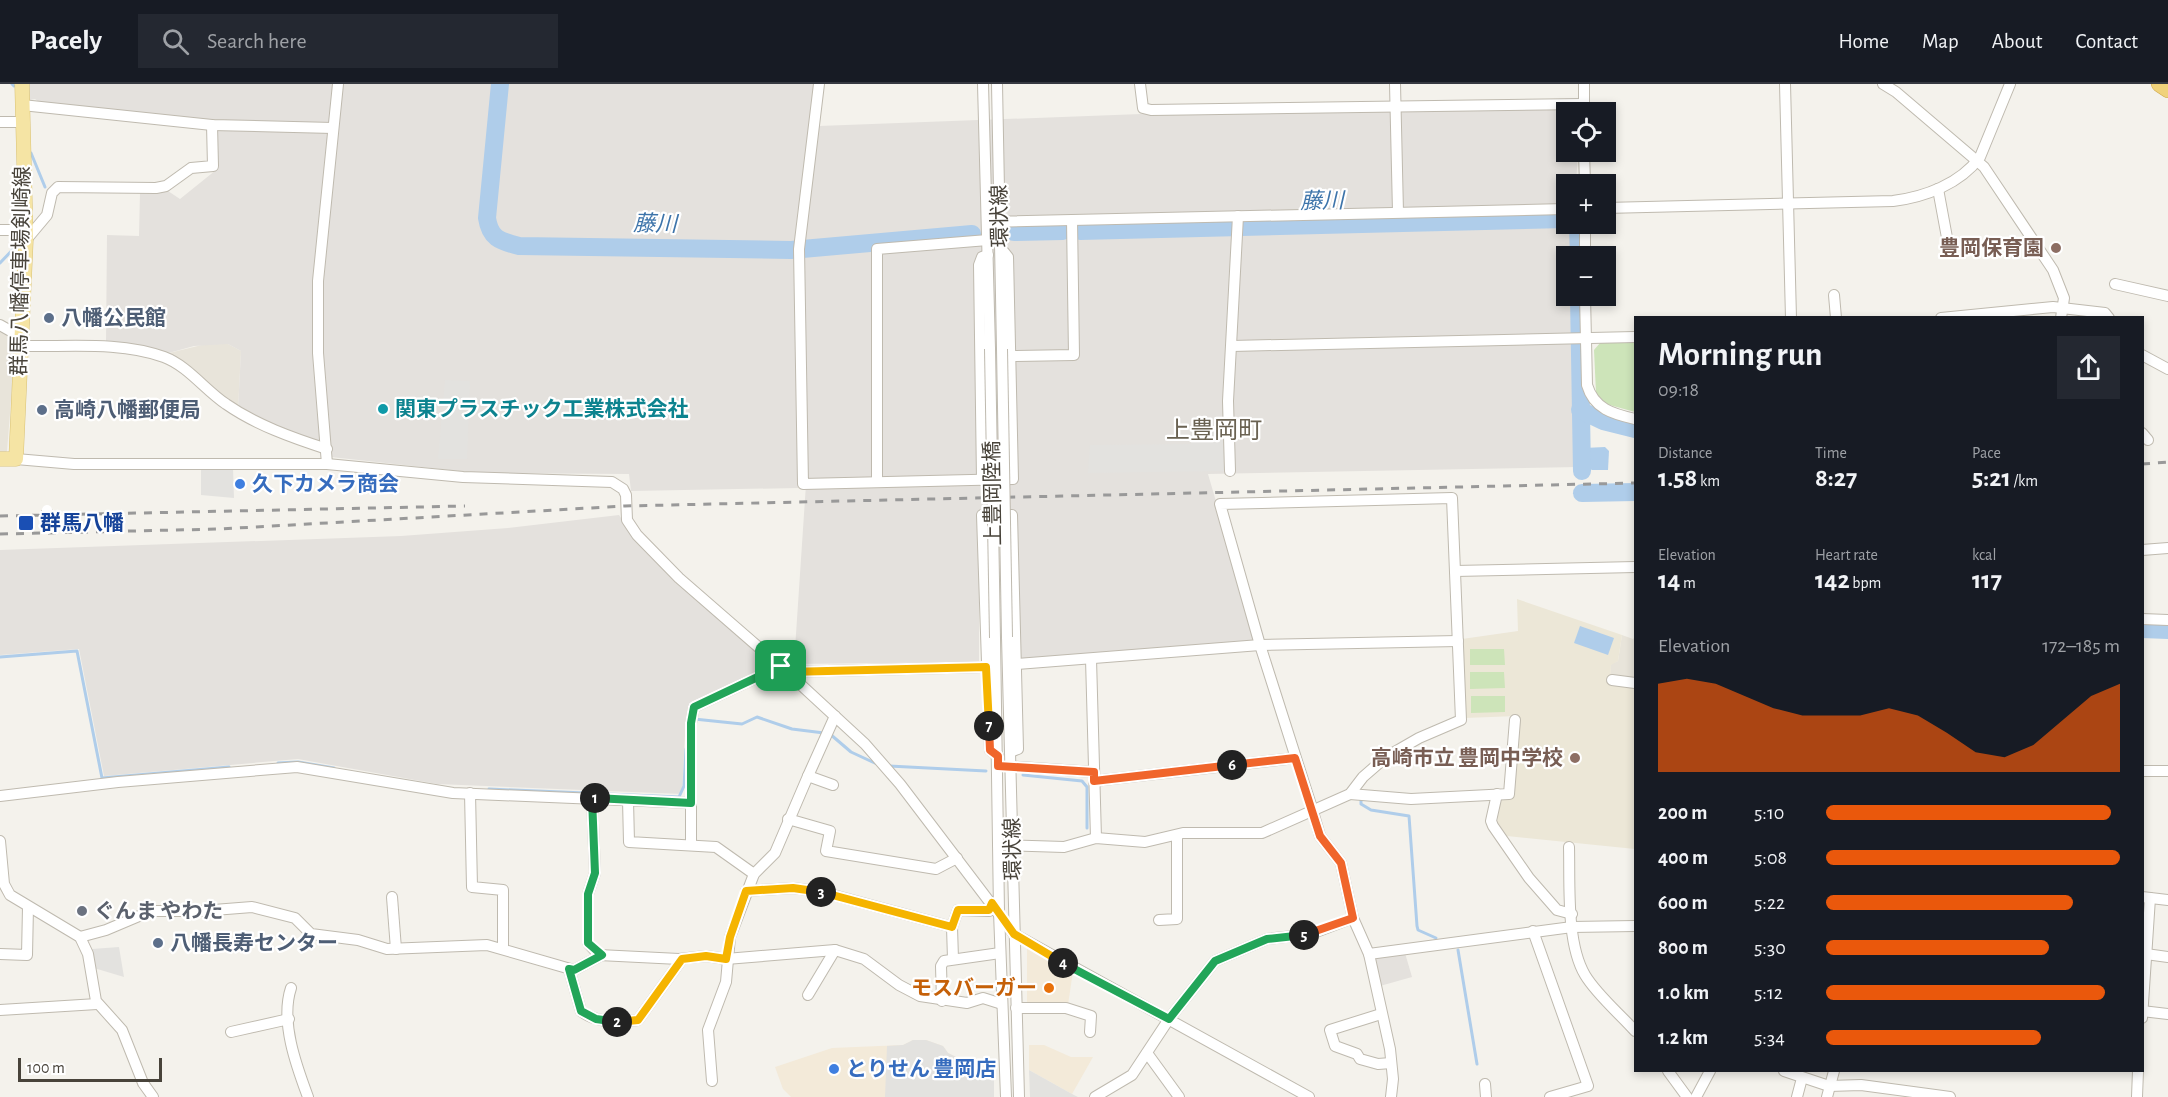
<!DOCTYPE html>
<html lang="en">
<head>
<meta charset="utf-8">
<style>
	:root { --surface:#171b24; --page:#242831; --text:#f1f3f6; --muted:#9ea1a6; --line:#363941; --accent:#ea580c }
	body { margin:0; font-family:"Alegreya Sans","Noto Sans JP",sans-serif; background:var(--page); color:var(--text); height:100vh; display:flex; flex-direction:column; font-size:22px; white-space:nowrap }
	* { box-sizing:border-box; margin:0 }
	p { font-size:20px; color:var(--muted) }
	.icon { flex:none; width:33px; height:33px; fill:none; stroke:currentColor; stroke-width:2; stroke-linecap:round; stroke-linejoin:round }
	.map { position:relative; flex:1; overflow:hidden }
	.panel { position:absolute; left:1634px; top:232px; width:510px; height:756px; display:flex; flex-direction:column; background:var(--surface); border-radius:0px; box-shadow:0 3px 9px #0003 }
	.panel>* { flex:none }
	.fabs { position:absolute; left:1556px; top:18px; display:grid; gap:12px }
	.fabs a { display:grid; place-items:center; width:60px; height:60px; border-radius:0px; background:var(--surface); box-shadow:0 3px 9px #0003; font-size:30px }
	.scale { position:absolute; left:18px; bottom:15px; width:144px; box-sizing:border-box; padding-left:6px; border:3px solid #48433a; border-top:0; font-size:16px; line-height:21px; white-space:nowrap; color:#48433a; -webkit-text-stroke:4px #fff; paint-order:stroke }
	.pin { position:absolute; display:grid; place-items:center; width:51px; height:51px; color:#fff; margin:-26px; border-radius:12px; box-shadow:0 3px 9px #0006 }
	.km { position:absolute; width:30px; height:30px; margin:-15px; border-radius:50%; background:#222; color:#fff; font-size:16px; line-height:30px; text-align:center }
	.round { display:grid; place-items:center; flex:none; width:63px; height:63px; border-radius:0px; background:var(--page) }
	.head { display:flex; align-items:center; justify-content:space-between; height:102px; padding:0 24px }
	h1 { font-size:33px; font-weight:700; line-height:45px }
	.metrics { display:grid; grid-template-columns:repeat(3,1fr); gap:9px; height:102px; padding:6px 24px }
	.metrics div { display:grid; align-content:center }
	.metrics b { font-size:26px; font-weight:700 }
	.metrics small { font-size:16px; font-weight:400 }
	.metrics p { font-size:16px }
	.chart { height:168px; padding:12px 24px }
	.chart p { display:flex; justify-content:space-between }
	.chart svg { width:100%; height:108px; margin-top:6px; fill:var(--accent); opacity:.7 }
	ul { padding:0 24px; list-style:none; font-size:20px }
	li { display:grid; grid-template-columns:96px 72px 1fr; align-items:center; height:45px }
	li i { height:15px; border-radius:8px; background:var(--accent) }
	header { display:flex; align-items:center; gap:36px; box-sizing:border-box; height:84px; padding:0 30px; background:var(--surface); border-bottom:2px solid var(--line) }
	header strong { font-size:28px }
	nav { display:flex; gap:33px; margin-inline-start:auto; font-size:21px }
	.search { width:420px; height:54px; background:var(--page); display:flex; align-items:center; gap:15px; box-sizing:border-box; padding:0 21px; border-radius:0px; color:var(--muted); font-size:22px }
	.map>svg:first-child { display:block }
	.residential { fill:#e8e4da }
	.commercial { fill:#f3ead9 }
	.industrial { fill:#e4e1dd }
	.education { fill:#ece7d7 }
	.green { fill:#cde4b9 }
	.parking { fill:#e3e2df }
	.water { fill:#afcdea }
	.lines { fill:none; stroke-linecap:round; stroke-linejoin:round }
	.stream { stroke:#afcdea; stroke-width:3 }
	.river { stroke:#afcdea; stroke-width:18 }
	.minor-casing { stroke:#bfbaaf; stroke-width:12 }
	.major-casing { stroke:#d9c275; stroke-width:15 }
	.highway-casing { stroke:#cfa84b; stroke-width:16 }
	.minor { stroke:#fff; stroke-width:10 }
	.major { stroke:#f5e4a4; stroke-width:14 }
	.highway { stroke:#f0d27b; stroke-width:15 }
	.rail { stroke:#999; stroke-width:3; stroke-dasharray:8 8; stroke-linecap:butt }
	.minor-bridge-casing { stroke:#bfbaaf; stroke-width:12; stroke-linecap:butt }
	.minor-bridge { stroke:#fff; stroke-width:10 }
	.split-1-casing { stroke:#fff; stroke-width:12 }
	.split-2-casing { stroke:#fff; stroke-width:12 }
	.split-3-casing { stroke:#fff; stroke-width:12 }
	.split-4-casing { stroke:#fff; stroke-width:12 }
	.split-5-casing { stroke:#fff; stroke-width:12 }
	.split-6-casing { stroke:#fff; stroke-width:12 }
	.split-7-casing { stroke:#fff; stroke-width:12 }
	.split-8-casing { stroke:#fff; stroke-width:12 }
	.split-1 { stroke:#22a559; stroke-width:8 }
	.split-2 { stroke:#22a559; stroke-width:8 }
	.split-3 { stroke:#f5b400; stroke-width:8 }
	.split-4 { stroke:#f5b400; stroke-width:8 }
	.split-5 { stroke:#22a559; stroke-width:8 }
	.split-6 { stroke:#f0652b; stroke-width:8 }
	.split-7 { stroke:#f0652b; stroke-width:8 }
	.split-8 { stroke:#f5b400; stroke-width:8 }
	.education-dot { fill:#8d6e63; stroke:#fff; stroke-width:2 }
	.service-dot { fill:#5c6f8a; stroke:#fff; stroke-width:2 }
	.culture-dot { fill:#0f9aa8; stroke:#fff; stroke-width:2 }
	.shop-dot { fill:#3f7fe0; stroke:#fff; stroke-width:2 }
	.transit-dot { fill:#1a4fb4; stroke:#fff; stroke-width:2 }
	.worship-dot { fill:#6b7280; stroke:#fff; stroke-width:2 }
	.food-dot { fill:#e8710a; stroke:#fff; stroke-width:2 }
	.labels { text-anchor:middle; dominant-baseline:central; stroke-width:4.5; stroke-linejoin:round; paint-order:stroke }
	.street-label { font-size:21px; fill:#48433a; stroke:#fff }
	.education-label { font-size:21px; font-weight:bold; fill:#785e54; stroke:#fff; text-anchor:end }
	.service-label { font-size:21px; font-weight:bold; fill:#4e5e75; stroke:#fff; text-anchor:start }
	.culture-label { font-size:21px; font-weight:bold; fill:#0d838f; stroke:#fff; text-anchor:start }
	.shop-label { font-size:21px; font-weight:bold; fill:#366cbe; stroke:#fff; text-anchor:start }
	.transit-label { font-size:21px; font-weight:bold; fill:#164399; stroke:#fff; text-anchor:start }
	.worship-label { font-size:21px; font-weight:bold; fill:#5b616d; stroke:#fff; text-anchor:start }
	.food-label { font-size:21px; font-weight:bold; fill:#c56008; stroke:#fff; text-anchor:end }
	.water-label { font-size:22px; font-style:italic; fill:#3d74aa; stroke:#fff }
	.quarter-label { font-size:24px; fill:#6a6252; stroke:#fff }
</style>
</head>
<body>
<header>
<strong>Pacely</strong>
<div class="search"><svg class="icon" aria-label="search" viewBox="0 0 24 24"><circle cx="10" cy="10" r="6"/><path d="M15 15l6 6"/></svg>Search here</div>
<nav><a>Home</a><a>Map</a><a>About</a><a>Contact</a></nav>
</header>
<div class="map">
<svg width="2168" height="1013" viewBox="0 0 2168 1013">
	<rect width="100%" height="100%" fill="#f4f2ec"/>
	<g class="residential">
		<polygon points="0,244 16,254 7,367 4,370 0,370"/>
		<polygon points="210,259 228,260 241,267 238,325 165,270"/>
		<polygon points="1622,551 1633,555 1635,553 1635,596 1610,594 1611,580 1618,577"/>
	</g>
	<g class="commercial">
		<polygon points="1027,863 1073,887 1068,921 1027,920"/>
		<polygon points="913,956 926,956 943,962 948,969 986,988 994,994 994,1013 791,1013 783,1005 775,983 832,964 903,961"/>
		<polygon points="1029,961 1044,961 1071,973 1093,973 1072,1010 1029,986"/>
	</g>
	<g class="industrial">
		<polygon points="29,0 816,0 814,33 805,71 802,121 798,125 794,160 798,404 631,407 629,390 477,389 331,373 238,325 241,267 228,260 194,262 165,270 106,258 107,151 139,152 140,109 165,105 180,115 216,86 215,45 43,21 35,15 29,16"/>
		<polygon points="1574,23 1579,28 1566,28 1566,68 1578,68 1576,100 1566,100 1566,140 1575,140 1575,172 1566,172 1566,212 1575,212 1578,383 1208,390 1257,558 1020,575 1017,427 979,426 979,578 794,580 806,400 804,160 819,42 1141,30"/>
		<polygon points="619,431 636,457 678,500 758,569 759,589 694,619 686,633 682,710 437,700 298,675 104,692 79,565 0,571 0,466 401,452 508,444"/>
		<polygon points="1405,869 1412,893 1380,902 1375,875 1378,873"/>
	</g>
	<polygon class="education" points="1517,515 1622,551 1618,577 1611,581 1610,599 1635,602 1635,765 1507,752 1497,740 1500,715 1512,715 1517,632 1465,634 1462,555 1518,547"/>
	<g class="green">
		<polygon points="1600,259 1635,259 1635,328 1606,320 1596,309 1594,266"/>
		<polygon points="1470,565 1504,565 1505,581 1470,581"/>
		<polygon points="1470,588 1504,588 1505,604 1470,605"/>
		<polygon points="1471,612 1505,612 1505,628 1471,629"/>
	</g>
	<g class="parking">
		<polygon points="445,296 470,297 467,375 438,375"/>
		<polygon points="1190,346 1223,346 1224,387 1088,389 1090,361 1191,360"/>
		<polygon points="201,384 233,384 234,414 201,411"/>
		<polygon points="119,863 124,893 94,884 92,865"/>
		<polygon points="913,956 926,956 943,962 948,969 986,988 994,994 994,1013 885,1013 887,962 903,961"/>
		<polygon points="1029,986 1072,1010 1078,1013 1030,1013"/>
	</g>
	<g class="water">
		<polygon points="1605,363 1609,367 1608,386 1592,386 1583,381 1584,364"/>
		<polygon points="1580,542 1614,554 1608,571 1574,559"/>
	</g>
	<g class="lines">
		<g class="stream">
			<polyline points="12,0 14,2"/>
			<polyline points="31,69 45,103"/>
			<polyline points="0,179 20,158"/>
			<polyline points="0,573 77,567 102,694 229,683"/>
			<polyline points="694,635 742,640 757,633 792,645 824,649"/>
			<polyline points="830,650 851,668 877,680"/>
			<polyline points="278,679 298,678 334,684"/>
			<polyline points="889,682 986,687"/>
			<polyline points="1023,691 1082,697 1087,703 1087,744"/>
			<polyline points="489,705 679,713 684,702 686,665"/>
			<polyline points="1361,715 1361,720 1371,726 1409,732 1417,842 1418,846 1436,854"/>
			<polyline points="1458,866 1477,980"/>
		</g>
		<g class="river">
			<path d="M500,0L487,134C490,154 499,157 519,162L791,166L972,150"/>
			<polyline points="1576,140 1578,143 1579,172"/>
			<polyline points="1080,147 1566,135"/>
			<polyline points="1014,148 1063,147"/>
			<polyline points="1579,212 1582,387"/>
			<polyline points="1580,326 1603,337 1635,345"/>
			<polyline points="1582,409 1635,408"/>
			<polyline points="2142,545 2168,546"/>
		</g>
		<defs>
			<g id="minor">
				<polyline points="819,0 799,165 803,400 1013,395 1008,173 1000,163"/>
				<polyline points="983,0 990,265"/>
				<polyline points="997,0 1002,265"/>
				<polyline points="1140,0 1143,24 1151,26 1584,20"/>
				<polyline points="1395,0 1398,128"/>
				<polyline points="1584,0 1584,28"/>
				<polyline points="1785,0 1791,234"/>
				<polyline points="1883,0 1896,8 1984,83 2053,186 2064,214 2061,234"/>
				<polyline points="22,21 212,41 333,44"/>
				<polyline points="0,38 22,38"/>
				<polyline points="1584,68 1585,100"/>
				<polyline points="1938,105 1948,159"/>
				<path d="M1605,124L1893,117C1925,113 1960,100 1980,73L2010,0"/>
				<polyline points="987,138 1566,125"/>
				<polyline points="1585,140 1585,172"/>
				<polyline points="0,146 26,146"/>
				<polyline points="26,156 47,131 52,109 58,103 156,104 166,102 191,84 213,82 212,41"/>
				<polyline points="2115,200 2168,212"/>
				<polyline points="1834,211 1836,234"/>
				<path d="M1585,212L1587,301C1594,325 1613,330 1635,335"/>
				<polyline points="1941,234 2053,223 2105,229 2109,234"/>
				<polyline points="0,241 23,254"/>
				<path d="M22,262C68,263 120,257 164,273C188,282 205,306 226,320C256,341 293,354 327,365"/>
				<polyline points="1232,262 1635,253"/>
				<polyline points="2142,271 2168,285"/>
				<polyline points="1011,272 1074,271 1072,136"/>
				<polyline points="2142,349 2148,356"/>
				<polyline points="16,375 74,380 327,380 463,393 612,398 623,405 626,411 627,436 637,451 679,494 787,588 865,660 900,700 1014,850 1309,1013"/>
				<polyline points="327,380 318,269 318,197 338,0"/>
				<polyline points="1230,387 1228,317 1238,132"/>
				<polyline points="982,396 979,181 982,173 988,171"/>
				<polyline points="877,398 877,165 1000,155"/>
				<polyline points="2142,466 2168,464"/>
				<polyline points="1455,487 1635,483"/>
				<polyline points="2142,535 2168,536"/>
				<polyline points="1007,553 1019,1013"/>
				<polyline points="995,554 999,828 1006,1013"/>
				<polyline points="1091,575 1096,754"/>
				<polyline points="1017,580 1260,561 1458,557"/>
				<polyline points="787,588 986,583"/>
				<polyline points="1612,596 1635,599"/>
				<polyline points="998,672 990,666 982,431 1012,431 1018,665 1010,668"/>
				<polyline points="1004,682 1094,688"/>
				<polyline points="2142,687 2168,687"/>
				<polyline points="808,692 835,632"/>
				<polyline points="1094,697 1295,674"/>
				<polyline points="470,709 472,803 503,806 503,865"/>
				<polyline points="1350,710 1411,715 1509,710 1515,636"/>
				<polyline points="1497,710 1491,737 1493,742 1529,794 1557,826 1572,830"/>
				<polyline points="0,712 118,698 297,683 453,709 691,719"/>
				<polyline points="592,714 595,789 588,810 588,859 599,871 679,875 706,872 726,875 835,866 864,875 899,901 920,912 967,919 983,914 1002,920"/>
				<polyline points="628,716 629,758 716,763 754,790"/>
				<polyline points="788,735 830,747 826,767 936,785 957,774"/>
				<polyline points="0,757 4,800 10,811 80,853 88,870 96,917 122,946 143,999 153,1013"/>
				<polyline points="691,760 691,639 694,623 781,582"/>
				<polyline points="998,761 1064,763 1096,754 1145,758 1183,749 1262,749 1350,710 1363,693 1386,673 1419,654 1461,636 1452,414 1220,420 1260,561 1311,721 1320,752 1341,779 1353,834 1369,870 1390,965 1393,995 1391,1013"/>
				<path d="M1569,763C1570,800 1566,859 1585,891C1597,911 1619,929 1635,947"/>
				<polyline points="746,807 793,804 822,808 952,843"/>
				<polyline points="392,813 396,865"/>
				<polyline points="2142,813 2168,816"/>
				<polyline points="1159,836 1177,835 1177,751"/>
				<polyline points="1533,847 1588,1002 1550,1013"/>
				<polyline points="80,853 106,846 151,827 201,827 252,823 295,834 311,850 358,856 387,865 487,861 574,886 602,871"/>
				<polyline points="0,870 27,871 28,823"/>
				<polyline points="1369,870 1572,843 1635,842"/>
				<polyline points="2146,870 2168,873"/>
				<polyline points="953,875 952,843 958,826 989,827 992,819"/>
				<path d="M569,885L581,927C596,939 619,939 638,936L682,875"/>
				<path d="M291,904C280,937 296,981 308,1013"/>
				<polyline points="808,911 835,866"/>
				<polyline points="942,917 941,882 944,877 1000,869"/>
				<polyline points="1016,924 1066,924 1091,932 1090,948"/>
				<polyline points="0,926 97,920"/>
				<polyline points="2142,927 2168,930"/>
				<polyline points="1381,930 1330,946 1335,962 1357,970 1360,975 1378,980 1391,979"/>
				<polyline points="2142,934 2150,814"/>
				<polyline points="231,948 289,935"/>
				<polyline points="1147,969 1179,1013"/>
				<polyline points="1668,987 1687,1013"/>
				<polyline points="1784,987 1829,1002 1861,1001 1950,1013"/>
				<polyline points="712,997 708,946 726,898 730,853 754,790 775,769 808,692 833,701"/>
				<polyline points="1485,1000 1486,1013"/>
				<polyline points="1095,1013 1132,991 1169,935 1215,877 1267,855 1311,850 1353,834"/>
				<polyline points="1696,1013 1710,987"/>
				<polyline points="1797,1013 1802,994"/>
				<polyline points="1827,1013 1834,987"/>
				<polyline points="2137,1013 2138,987"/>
			</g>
			<polyline id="major" points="0,375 16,375 26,156 22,0"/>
			<polyline id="highway" points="2159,0 2168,6"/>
		</defs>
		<use href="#minor" class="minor-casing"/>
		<use href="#major" class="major-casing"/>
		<use href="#highway" class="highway-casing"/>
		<use href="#minor" class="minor"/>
		<use href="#major" class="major"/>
		<use href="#highway" class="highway"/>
		<g class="rail">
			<polyline points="2142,380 2168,378"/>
			<polyline points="0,432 465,422"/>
			<polyline points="0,450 220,445 625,422 1635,399"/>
		</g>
		<defs>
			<g id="minor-bridge">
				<polyline points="990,265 995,554"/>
				<polyline points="1002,265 1007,553"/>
				<polyline points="47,426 48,445"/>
			</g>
		</defs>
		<use href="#minor-bridge" class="minor-bridge-casing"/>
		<use href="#minor-bridge" class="minor-bridge"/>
	</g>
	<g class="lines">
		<defs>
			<polyline id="split-1" points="595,714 691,719 691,639 694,623 781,582"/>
			<polyline id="split-2" points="595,714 592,714 595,789 588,810 588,859 602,871 574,886 569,885 581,927 596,935 617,938"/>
			<polyline id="split-3" points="617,938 638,936 682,875 706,872 726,875 730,853 746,807 793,804 821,808"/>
			<polyline id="split-4" points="821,808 952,843 958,826 989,826 992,819 1014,850 1063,879"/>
			<polyline id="split-5" points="1063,879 1169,935 1215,877 1267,855 1304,851"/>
			<polyline id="split-6" points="1232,681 1295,674 1320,752 1341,779 1353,834 1304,851"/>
			<polyline id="split-7" points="989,642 990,666 998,672 998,682 1094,688 1094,697 1232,681"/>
			<polyline id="split-8" points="781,582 788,588 986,583 989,642"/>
		</defs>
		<use href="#split-1" class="split-1-casing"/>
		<use href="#split-2" class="split-2-casing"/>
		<use href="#split-3" class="split-3-casing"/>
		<use href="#split-4" class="split-4-casing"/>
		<use href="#split-5" class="split-5-casing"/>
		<use href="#split-6" class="split-6-casing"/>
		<use href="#split-7" class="split-7-casing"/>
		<use href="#split-8" class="split-8-casing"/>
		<use href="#split-1" class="split-1"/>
		<use href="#split-2" class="split-2"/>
		<use href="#split-3" class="split-3"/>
		<use href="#split-4" class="split-4"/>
		<use href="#split-5" class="split-5"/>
		<use href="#split-6" class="split-6"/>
		<use href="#split-7" class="split-7"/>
		<use href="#split-8" class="split-8"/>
	</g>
	<g class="education-dot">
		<circle cx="2056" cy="164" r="6"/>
		<circle cx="1575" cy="674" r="6"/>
	</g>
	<g class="service-dot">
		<circle cx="49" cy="234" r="6"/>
		<circle cx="42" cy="326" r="6"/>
		<circle cx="158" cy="859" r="6"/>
	</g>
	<circle class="culture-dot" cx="383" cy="325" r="6"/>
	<g class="shop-dot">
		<circle cx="240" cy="400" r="6"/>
		<circle cx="834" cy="985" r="6"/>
	</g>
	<rect class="transit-dot" x="18" y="431" width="16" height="16" rx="3"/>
	<circle class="worship-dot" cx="82" cy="827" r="6"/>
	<circle class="food-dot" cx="1049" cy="904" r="6"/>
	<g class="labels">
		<g class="street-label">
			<text transform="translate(1000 132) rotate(-91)">環状線</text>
			<text transform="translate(21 187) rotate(-89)">群馬八幡停車場剣崎線</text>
			<text transform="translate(993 409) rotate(-91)">上豊岡陸橋</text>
			<text transform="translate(1013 765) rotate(-91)">環状線</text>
		</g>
		<g class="education-label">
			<text x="2044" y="164">豊岡保育園</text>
			<text x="1563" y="674">高崎市立 豊岡中学校</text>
		</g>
		<g class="service-label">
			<text x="61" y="234">八幡公民館</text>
			<text x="54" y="326">高崎八幡郵便局</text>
			<text x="170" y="859">八幡長寿センター</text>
		</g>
		<g class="culture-label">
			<text x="395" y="325">関東プラスチック工業株式会社</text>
		</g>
		<g class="shop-label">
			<text x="252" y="400">久下カメラ商会</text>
			<text x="846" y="985">とりせん 豊岡店</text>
		</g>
		<g class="transit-label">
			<text x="40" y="439">群馬八幡</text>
		</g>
		<g class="worship-label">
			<text x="94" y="827">ぐんま やわた</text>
		</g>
		<g class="food-label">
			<text x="1037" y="904">モスバーガー</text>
		</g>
		<g class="water-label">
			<text transform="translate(1322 117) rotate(-1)">藤川</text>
			<text transform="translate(655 140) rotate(1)">藤川</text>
		</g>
		<g class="quarter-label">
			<text x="1214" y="347">上豊岡町</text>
		</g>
	</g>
</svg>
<div class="fabs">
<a><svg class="icon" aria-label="locate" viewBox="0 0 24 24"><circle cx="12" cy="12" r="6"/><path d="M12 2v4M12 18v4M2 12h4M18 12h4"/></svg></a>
<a>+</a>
<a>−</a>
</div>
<div class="scale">100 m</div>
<div class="pin" style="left:781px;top:582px;background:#1e9e55"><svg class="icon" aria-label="arrive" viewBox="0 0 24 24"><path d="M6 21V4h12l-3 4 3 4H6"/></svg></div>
<b class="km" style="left:595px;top:714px">1</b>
<b class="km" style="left:617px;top:938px">2</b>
<b class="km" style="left:821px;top:808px">3</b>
<b class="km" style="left:1063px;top:879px">4</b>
<b class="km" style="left:1304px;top:851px">5</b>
<b class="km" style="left:1232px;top:681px">6</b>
<b class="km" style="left:989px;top:642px">7</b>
<section class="panel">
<div class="head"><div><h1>Morning run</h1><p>09:18</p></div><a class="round"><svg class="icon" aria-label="share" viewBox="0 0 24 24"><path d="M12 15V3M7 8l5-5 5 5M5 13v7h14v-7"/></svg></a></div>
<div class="metrics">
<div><p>Distance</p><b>1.58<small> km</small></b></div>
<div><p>Time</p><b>8:27</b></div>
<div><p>Pace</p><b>5:21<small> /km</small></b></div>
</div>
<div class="metrics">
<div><p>Elevation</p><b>14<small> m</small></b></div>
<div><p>Heart rate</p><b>142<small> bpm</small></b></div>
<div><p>kcal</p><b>117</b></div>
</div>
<div class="chart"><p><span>Elevation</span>172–185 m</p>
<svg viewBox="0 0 160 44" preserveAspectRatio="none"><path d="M0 44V8L10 6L20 8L30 13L40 18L50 21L60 21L70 21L80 18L90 21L100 28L110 36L120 38L130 33L140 23L150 13L160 8V44z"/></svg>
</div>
<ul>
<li><b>200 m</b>5:10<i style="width:97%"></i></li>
<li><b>400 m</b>5:08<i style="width:100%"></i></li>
<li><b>600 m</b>5:22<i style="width:84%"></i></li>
<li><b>800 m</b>5:30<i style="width:76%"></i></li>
<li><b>1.0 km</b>5:12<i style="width:95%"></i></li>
<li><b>1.2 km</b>5:34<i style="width:73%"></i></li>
</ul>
</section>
</div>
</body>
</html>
